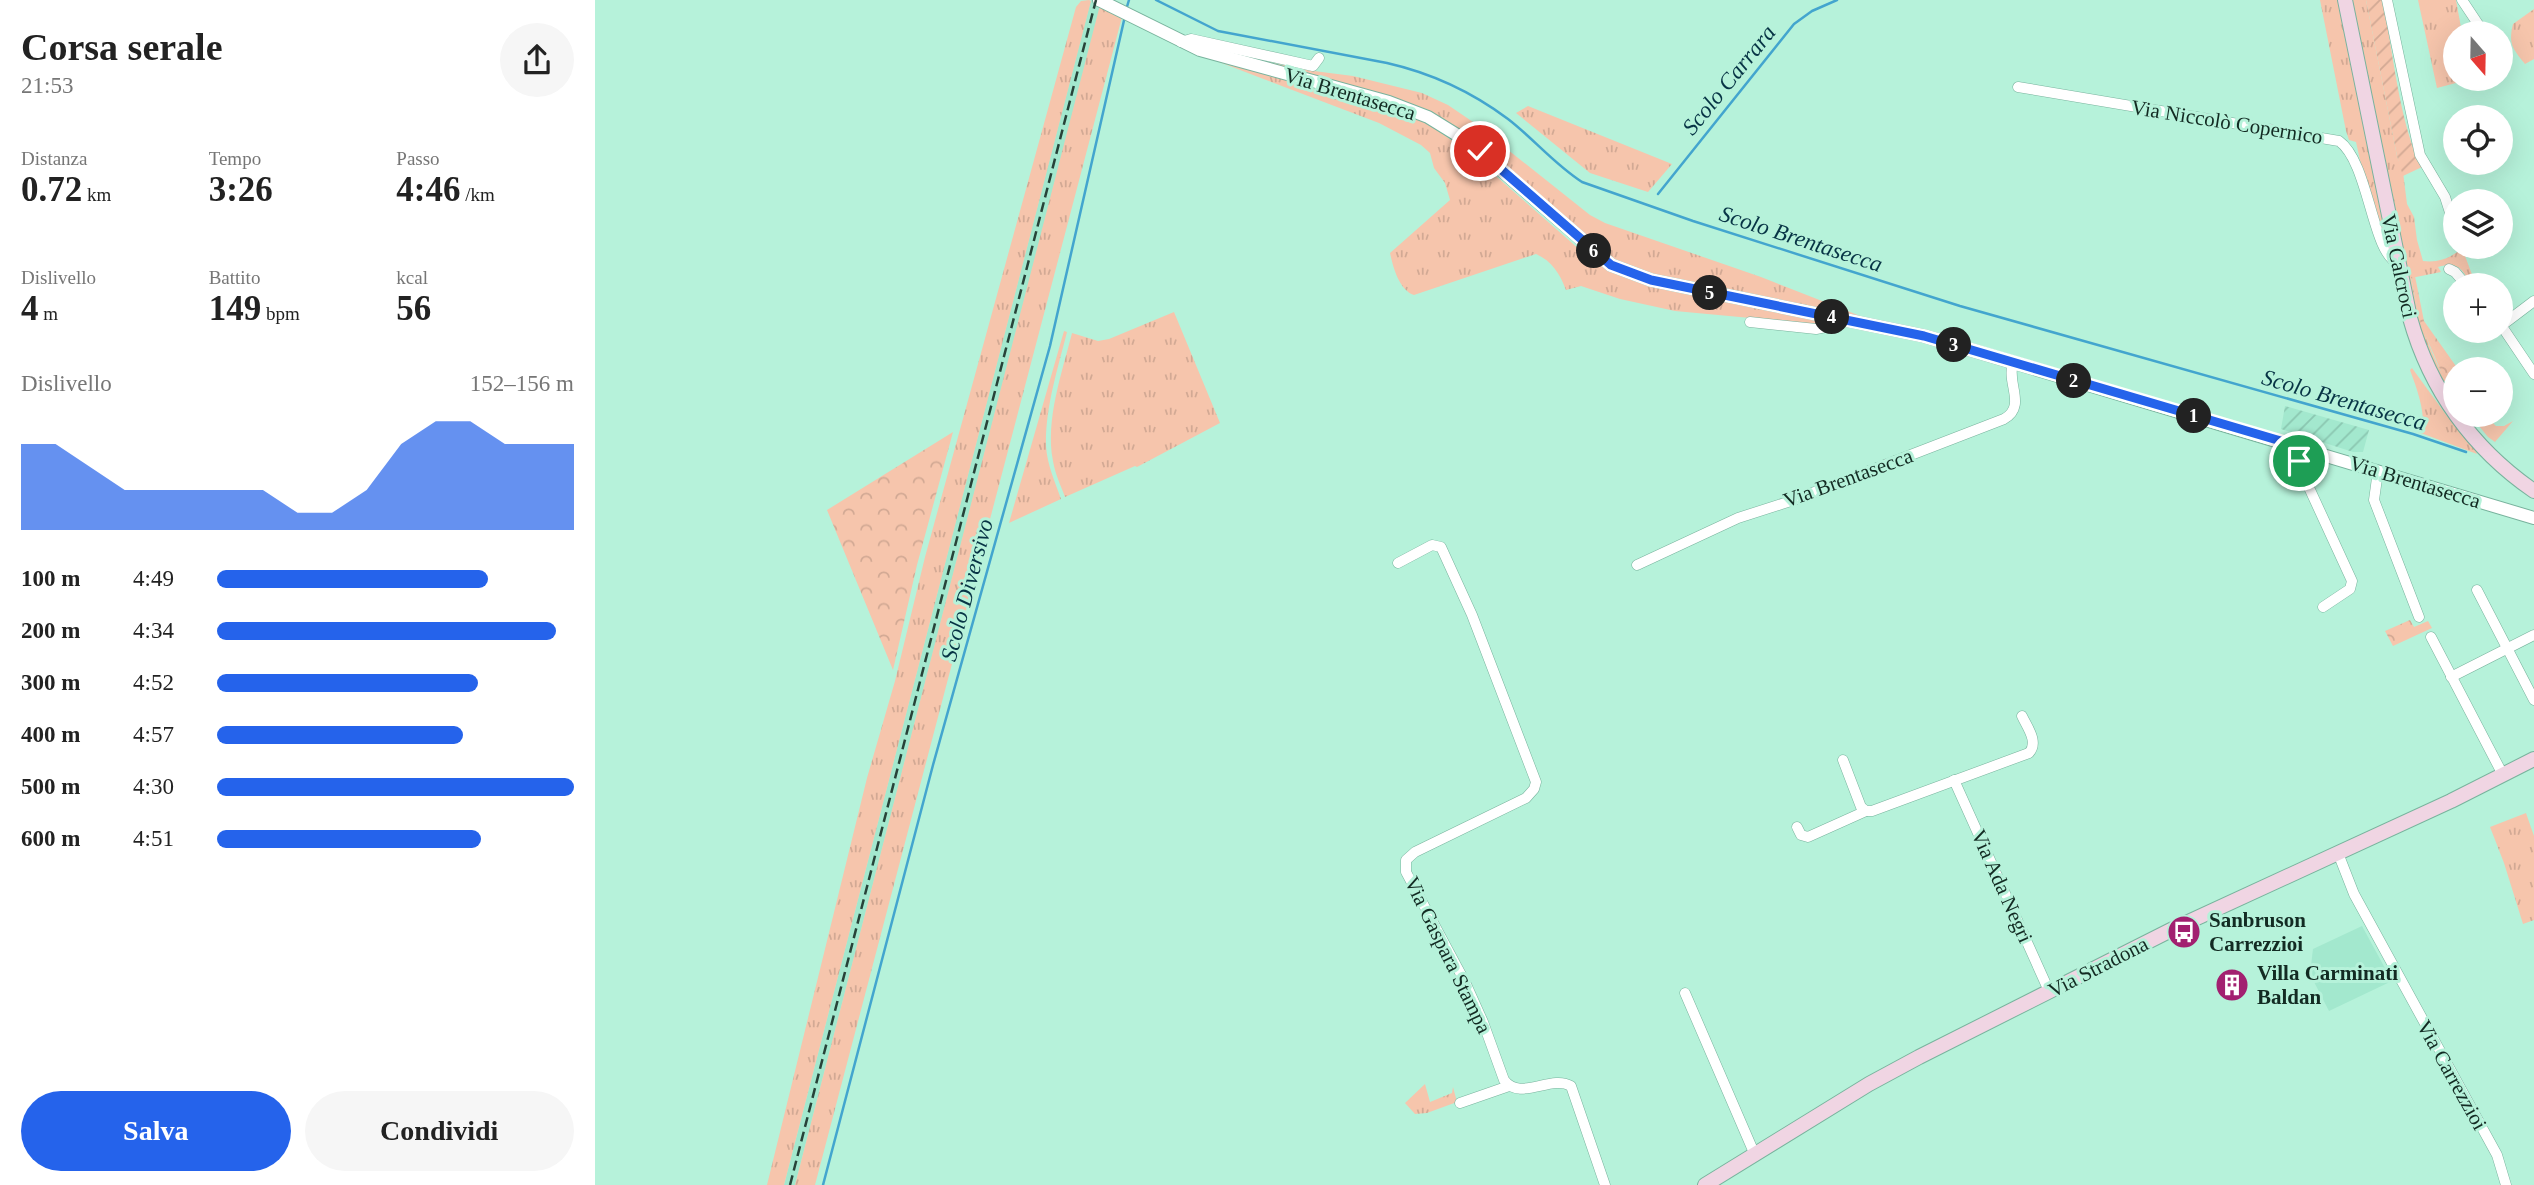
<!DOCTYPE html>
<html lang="it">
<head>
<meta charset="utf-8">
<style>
	:root { --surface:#fff; --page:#f6f6f6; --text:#222; --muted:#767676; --accent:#2563eb }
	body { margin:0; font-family:"Times New Roman",serif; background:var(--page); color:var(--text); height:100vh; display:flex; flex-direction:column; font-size:26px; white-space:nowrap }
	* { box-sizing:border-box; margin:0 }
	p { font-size:23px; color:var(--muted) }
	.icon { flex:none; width:38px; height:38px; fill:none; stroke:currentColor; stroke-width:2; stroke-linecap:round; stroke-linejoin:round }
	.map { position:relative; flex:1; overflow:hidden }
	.details { display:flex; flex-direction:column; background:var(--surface); width:595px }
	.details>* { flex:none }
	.needle { width:46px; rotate:160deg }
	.tools { position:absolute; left:1848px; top:21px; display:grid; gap:14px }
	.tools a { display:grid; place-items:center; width:70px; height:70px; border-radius:50%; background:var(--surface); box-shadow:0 7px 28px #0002; font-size:35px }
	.pin { position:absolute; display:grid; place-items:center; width:60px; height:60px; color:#fff; margin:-30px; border:4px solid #fff; border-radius:50%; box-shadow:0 2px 7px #0007 }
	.km { position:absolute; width:35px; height:35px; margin:-18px; border-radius:50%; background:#222; color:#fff; font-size:19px; line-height:35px; text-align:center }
	.round { display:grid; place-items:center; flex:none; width:74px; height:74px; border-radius:37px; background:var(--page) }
	.head { display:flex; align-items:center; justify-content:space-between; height:119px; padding:0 21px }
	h1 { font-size:38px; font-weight:600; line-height:52px }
	.metrics { display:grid; grid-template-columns:repeat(3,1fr); gap:10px; height:119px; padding:7px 21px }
	.metrics div { display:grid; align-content:center }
	.metrics b { font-size:35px; font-weight:600 }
	.metrics small { font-size:19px; font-weight:400 }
	.metrics p { font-size:19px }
	.chart { height:196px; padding:14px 21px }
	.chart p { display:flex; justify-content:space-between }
	.chart svg { width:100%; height:126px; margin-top:7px; fill:var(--accent); opacity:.7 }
	.button { display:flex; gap:14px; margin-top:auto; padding:14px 21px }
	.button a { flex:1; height:80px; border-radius:42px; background:var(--accent); color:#fff; font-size:28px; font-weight:600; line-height:80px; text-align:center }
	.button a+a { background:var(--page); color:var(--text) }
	ul { padding:0 21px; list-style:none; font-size:23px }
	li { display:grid; grid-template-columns:112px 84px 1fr; align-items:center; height:52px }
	li i { height:18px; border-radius:9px; background:var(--accent) }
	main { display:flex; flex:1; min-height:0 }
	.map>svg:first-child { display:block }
	.built { fill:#a3e8ce }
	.industrial { fill:url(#industrial-furrows) }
	.grass { fill:url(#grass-tufts) }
	.forest { fill:url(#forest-crowns) }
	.garden { fill:url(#garden-furrows) }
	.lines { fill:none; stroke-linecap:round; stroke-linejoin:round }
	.stream { stroke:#43a5ce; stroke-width:2.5 }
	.minor-casing { stroke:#78b39d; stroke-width:11 }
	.tertiary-casing { stroke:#78b39d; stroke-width:14 }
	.secondary-casing { stroke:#78b39d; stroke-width:16 }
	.minor { stroke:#fff; stroke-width:10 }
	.tertiary { stroke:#fff; stroke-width:12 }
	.secondary { stroke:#f0d5e3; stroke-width:14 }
	.rail { stroke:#274339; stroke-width:2.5; stroke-dasharray:10 5; stroke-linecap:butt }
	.route-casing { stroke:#fff; stroke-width:14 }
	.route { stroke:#2563eb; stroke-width:9 }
	.labels { text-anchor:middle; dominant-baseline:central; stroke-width:6; stroke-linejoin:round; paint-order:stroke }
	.street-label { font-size:21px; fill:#132b23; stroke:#b6f2da }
	.poi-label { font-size:21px; font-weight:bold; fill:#132b23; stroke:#b6f2da; text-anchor:start }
	.water-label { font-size:23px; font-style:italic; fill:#073445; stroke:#b6f2da }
</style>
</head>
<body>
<main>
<section class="details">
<div class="head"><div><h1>Corsa serale</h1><p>21:53</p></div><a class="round"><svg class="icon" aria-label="share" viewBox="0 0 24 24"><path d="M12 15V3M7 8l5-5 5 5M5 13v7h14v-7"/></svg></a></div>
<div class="metrics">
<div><p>Distanza</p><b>0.72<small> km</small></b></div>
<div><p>Tempo</p><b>3:26</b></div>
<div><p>Passo</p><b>4:46<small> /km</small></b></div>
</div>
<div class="metrics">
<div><p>Dislivello</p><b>4<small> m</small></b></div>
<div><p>Battito</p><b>149<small> bpm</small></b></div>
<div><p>kcal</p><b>56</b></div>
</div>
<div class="chart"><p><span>Dislivello</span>152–156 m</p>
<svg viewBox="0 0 160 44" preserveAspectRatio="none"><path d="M0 44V14L10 14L20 22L30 30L40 30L50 30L60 30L70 30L80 38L90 38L100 30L110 14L120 6L130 6L140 14L150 14L160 14V44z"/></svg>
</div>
<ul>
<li><b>100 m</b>4:49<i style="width:76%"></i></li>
<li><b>200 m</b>4:34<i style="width:95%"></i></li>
<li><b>300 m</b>4:52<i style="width:73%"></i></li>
<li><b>400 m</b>4:57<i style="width:69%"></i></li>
<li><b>500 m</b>4:30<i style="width:100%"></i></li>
<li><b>600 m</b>4:51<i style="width:74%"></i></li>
</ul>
<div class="button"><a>Salva</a><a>Condividi</a></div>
</section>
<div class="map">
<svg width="1939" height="1185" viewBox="0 0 1939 1185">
	<defs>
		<pattern id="industrial-furrows" width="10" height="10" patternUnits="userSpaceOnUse" patternTransform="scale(1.75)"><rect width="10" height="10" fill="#a3e8ce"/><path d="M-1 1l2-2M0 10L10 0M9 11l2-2" fill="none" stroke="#8bc7b1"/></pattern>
		<pattern id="grass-tufts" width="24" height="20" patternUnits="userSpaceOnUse" patternTransform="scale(1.75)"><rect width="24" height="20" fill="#f6c5ac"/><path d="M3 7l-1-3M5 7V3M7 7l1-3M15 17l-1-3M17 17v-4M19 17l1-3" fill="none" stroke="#d2a994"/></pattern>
		<pattern id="forest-crowns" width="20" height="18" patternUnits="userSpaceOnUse" patternTransform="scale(1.75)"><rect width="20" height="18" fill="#f6c5ac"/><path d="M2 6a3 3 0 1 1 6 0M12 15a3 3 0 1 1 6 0" fill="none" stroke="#d2a994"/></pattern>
		<pattern id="garden-furrows" width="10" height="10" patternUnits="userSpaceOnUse" patternTransform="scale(1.75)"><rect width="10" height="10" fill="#f6c5ac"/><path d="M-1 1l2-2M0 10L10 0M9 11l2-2" fill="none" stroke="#d2a994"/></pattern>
	</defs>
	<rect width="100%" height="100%" fill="#b6f2da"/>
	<g class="built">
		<polygon points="496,0 507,0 200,1185 189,1185"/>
		<polygon points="1767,926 1797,981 1734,1011 1715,974 1718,949"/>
	</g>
	<polygon class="industrial" points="1690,406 1774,430 1768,452 1758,452 1686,429"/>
	<g class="grass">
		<polygon points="494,0 496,1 189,1185 172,1185 272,778 300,681 330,557 481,7 486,1"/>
		<polygon points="1725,0 1745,0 1761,75 1760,89 1766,99 1797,252 1791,243 1767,169 1761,142 1754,140 1751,131"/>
		<path d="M1755,0H1771L1802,156L1808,172L1812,204L1819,217L1822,240L1828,261C1843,263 1856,258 1867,248L1881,285H1878C1865,269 1865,261 1843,267L1846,272L1816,278C1823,312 1831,345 1848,375C1863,380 1860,394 1860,408L1852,396L1855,386L1852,381H1845L1822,328Z"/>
		<polygon points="1823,0 1861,0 1867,33 1860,33 1860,79 1876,79 1842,88"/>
		<polygon points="505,5 527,17 220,1185 200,1185"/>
		<path d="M1939,9V59L1930,64C1918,49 1913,44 1918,24Z"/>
		<polygon points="629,53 719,71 758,76 827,93 853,105 878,122 995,215 1010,223 1166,277 1273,319 1052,275 1019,264 986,231 877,137 853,126"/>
		<path d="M619,60L789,105L831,122L876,154L993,257L1011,268L1231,322L1220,324L1080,311L1025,299L986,286L971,290C965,274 957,261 941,254L819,295C804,290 798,267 795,253L855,200L850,183L839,168L835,153L826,145L784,123Z"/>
		<polygon points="933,106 1077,164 1053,192 995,173 921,113"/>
		<path d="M579,312L625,423L542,467L540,466L470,497C466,486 460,474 458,461C450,420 467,373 477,333L503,341L514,339Z"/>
		<path d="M469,331L472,332C463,368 450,408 451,446C452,464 460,482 466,499L414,523Z"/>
		<path d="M1817,368L1852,416L1880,448L1882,454L1823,432L1828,428C1829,408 1822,389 1815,370Z"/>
		<polygon points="1931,813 1939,836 1939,920 1928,924 1909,863 1895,827"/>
		<polygon points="830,1084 835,1102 857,1093 858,1087 862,1102 832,1113 820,1114 810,1103"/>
	</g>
	<g class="forest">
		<polygon points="1820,276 1829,321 1863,369 1860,369 1860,386 1854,377 1848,376 1826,325 1816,277"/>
		<polygon points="1875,415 1890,415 1901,426 1909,426 1918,421 1900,442 1893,437"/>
		<polygon points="358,432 322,565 298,670 232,510"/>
		<polygon points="1815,620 1819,627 1833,621 1837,628 1798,646 1790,631"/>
	</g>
	<path class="garden" d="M1771,0H1788C1797,46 1805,129 1827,167L1808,176L1802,156Z"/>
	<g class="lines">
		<g class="stream">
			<path d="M561,0L623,31L792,63C836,73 877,92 913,119C939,139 959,164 987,182L1098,221L1365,306L1818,434L1871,452"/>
			<polyline points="531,10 534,0"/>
			<polyline points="1063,194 1199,24 1217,11 1242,0"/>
			<polyline points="228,1185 338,765 455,346 530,16"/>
		</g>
		<defs>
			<g id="minor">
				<polyline points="1792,0 1825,155 1850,197 1860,228"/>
				<polyline points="1867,0 1889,33"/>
				<polyline points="586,42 596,39 718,66 724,58"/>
				<polyline points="1906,58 1910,64 1906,66"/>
				<path d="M1423,87L1744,141C1774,162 1777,254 1803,263"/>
				<polyline points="1854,269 1860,272 1871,285"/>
				<polyline points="1155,322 1221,329 1231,327 1243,318"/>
				<polyline points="1906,325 1939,374"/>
				<polyline points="1906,326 1939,301"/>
				<polyline points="1706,447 1705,468 1757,581 1755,589 1728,607"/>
				<polyline points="1783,471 1779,500 1824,617"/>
				<path d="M803,563L837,545L846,547L877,615L941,782L939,789L931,798L820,852L811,860V872L870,982L888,1022L909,1080C925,1102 956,1074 976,1086L1010,1185"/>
				<path d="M1042,565L1143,518L1199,500L1409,419C1432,406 1411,383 1418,363"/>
				<polyline points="1882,590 1939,700"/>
				<polyline points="1836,637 1908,775"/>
				<polyline points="1856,677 1939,635"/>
				<path d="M1248,760L1266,807L1271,811H1277L1434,753C1444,742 1432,727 1427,716"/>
				<polyline points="1359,780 1454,991"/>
				<polyline points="1202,827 1206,835 1213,837 1271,811"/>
				<polyline points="1743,853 1759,894 1902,1155 1911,1185"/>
				<polyline points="1090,993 1160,1155"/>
				<polyline points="865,1103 914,1086"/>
			</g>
			<polyline id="tertiary" points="504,0 605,50 794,102 833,117 875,143 1016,265 1056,280 1329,336 1939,518"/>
			<g id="secondary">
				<path d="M1750,0L1815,318C1835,390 1878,449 1939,491"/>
				<polyline points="1110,1185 1274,1084 1324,1057 1578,929 1856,801 1939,759"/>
			</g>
		</defs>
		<use href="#minor" class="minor-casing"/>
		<use href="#tertiary" class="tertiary-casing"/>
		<use href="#secondary" class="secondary-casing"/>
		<use href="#minor" class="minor"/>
		<use href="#tertiary" class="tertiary"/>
		<use href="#secondary" class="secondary"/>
		<polyline class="rail" points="195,1185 501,0"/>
	</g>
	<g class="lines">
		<defs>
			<polyline id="route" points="885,151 1016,265 1056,280 1329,336 1706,447 1704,461"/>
		</defs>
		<use href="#route" class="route-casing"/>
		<use href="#route" class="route"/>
	</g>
	<defs>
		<symbol id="bus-disc" viewBox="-11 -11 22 22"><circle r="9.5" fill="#a22070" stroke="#b6f2da"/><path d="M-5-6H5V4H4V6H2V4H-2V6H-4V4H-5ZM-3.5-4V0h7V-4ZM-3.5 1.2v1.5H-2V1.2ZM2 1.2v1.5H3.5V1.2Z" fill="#fff"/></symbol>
		<symbol id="building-disc" viewBox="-11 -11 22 22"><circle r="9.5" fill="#a22070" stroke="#b6f2da"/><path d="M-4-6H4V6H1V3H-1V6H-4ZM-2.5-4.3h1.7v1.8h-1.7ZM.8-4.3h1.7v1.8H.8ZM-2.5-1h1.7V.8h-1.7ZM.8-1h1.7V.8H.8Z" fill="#fff"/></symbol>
	</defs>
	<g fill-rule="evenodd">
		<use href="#bus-disc" x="1570" y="913" width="38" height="38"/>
		<use href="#building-disc" x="1618" y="966" width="38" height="38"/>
	</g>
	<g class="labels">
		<g class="street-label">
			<text transform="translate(755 94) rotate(17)">Via Brentasecca</text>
			<text transform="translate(1632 122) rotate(9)">Via Niccolò Copernico</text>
			<text transform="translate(1804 266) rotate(78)">Via Calcroci</text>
			<text transform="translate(1253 478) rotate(-20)">Via Brentasecca</text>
			<text transform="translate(1820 482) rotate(17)">Via Brentasecca</text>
			<text transform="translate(1407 886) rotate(66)">Via Ada Negri</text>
			<text transform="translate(853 955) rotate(64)">Via Gaspara Stampa</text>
			<text transform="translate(1503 967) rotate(-27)">Via Stradona</text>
			<text transform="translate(1857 1075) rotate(61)">Via Carrezzioi</text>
		</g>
		<g class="poi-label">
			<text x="1614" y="920">Sanbruson<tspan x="1614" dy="24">Carrezzioi</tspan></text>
			<text x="1662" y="973">Villa Carminati<tspan x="1662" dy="24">Baldan</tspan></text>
		</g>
		<g class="water-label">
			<text transform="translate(1134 80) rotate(-51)">Scolo Carrara</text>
			<text transform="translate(1206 239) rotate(18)">Scolo Brentasecca</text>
			<text transform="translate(1749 400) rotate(16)">Scolo Brentasecca</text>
			<text transform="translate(372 590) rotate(-75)">Scolo Diversivo</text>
		</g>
	</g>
</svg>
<div class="tools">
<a><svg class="needle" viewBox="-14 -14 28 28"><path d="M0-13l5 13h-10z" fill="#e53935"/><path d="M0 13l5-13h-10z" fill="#767676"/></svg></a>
<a><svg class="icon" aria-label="locate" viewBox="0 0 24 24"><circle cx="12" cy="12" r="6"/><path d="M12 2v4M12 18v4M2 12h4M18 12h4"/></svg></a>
<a><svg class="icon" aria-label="layers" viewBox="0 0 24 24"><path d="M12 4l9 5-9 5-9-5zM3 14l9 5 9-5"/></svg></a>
<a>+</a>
<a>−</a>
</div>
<div class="pin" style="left:1704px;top:461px;background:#1e9e55"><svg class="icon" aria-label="arrive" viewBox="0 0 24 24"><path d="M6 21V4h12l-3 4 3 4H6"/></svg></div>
<div class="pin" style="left:885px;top:151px;background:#d93025"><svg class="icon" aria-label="check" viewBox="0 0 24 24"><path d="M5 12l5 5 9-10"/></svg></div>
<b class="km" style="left:1599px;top:416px">1</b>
<b class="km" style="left:1479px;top:381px">2</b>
<b class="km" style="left:1359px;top:345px">3</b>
<b class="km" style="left:1237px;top:317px">4</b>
<b class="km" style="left:1115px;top:293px">5</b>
<b class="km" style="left:999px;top:251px">6</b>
</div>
</main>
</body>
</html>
